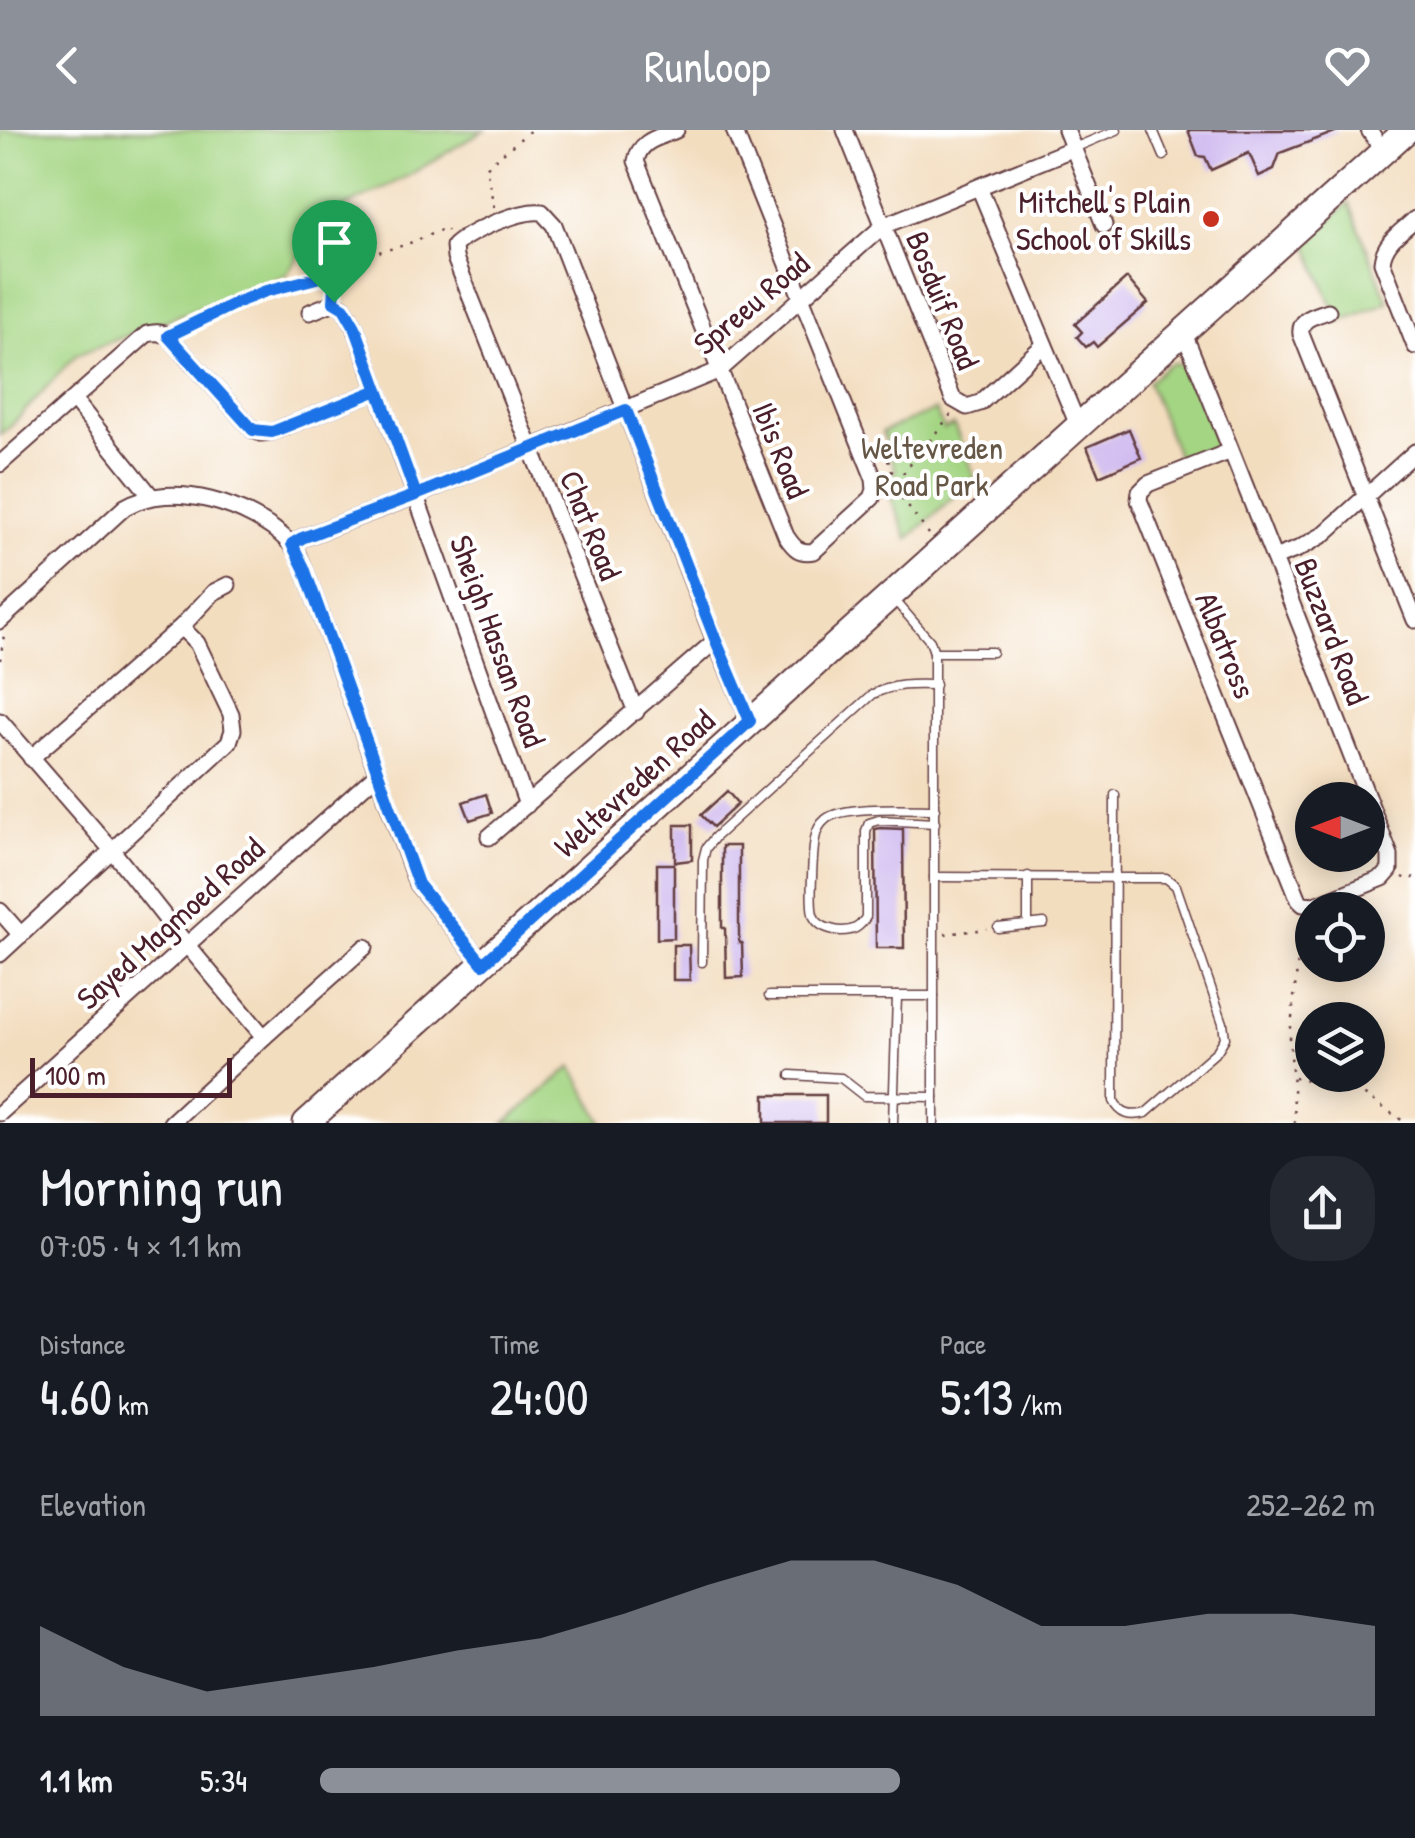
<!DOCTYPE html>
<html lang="en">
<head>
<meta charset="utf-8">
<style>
	:root { --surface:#171b24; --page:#242831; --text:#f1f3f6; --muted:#9ea1a6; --accent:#8c9099 }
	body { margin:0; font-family:"Patrick Hand",sans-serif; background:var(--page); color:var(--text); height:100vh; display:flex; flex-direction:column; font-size:38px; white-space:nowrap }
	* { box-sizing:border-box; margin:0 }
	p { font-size:32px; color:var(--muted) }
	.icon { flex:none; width:55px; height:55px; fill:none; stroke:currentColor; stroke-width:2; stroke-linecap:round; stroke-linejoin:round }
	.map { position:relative; height:993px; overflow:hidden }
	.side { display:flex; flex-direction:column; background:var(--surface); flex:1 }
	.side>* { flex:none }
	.needle { width:65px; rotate:270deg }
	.controls { position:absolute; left:1295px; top:652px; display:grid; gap:20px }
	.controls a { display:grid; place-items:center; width:90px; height:90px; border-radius:50%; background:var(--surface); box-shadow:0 5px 25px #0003; font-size:50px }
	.scale { position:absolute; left:30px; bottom:25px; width:202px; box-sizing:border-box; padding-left:10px; border:5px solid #4a1f2b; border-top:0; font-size:28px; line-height:35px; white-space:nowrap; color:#4a1f2b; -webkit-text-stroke:8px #fff; paint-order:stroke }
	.pin { position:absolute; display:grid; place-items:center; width:85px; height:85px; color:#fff; margin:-102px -42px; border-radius:50% 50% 50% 0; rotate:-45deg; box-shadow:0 0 10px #0007 }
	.pin .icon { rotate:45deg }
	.round { display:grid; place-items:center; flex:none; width:105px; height:105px; border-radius:40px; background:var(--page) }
	.headline { display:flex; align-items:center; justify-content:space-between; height:170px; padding:0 40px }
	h1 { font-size:55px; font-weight:600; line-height:75px }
	.metrics { display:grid; grid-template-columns:repeat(3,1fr); gap:15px; height:170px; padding:10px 40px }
	.metrics div { display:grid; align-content:center }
	.metrics b { font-size:50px; font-weight:600 }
	.metrics small { font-size:28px; font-weight:400 }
	.metrics p { font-size:28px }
	.chart { height:280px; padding:20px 40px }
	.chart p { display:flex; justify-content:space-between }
	.chart svg { width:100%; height:180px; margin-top:10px; fill:var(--accent); opacity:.7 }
	ul { padding:0 40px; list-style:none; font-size:32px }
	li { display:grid; grid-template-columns:160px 120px 1fr; align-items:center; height:75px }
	li i { height:25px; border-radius:12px; background:var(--accent) }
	header { display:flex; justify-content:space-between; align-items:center; height:130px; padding:0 40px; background:var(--accent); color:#fff; font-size:45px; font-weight:600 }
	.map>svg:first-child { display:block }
	.green { fill:#a4d583; stroke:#777a57; stroke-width:2.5 }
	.building { fill:#ceb7ef }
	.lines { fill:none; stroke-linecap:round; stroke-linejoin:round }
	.lane-casing { stroke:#633c41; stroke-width:11 }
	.street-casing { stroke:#633c41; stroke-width:19 }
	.primary-casing { stroke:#633c41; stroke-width:29 }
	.path { stroke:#633c41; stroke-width:2.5; stroke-dasharray:2.5 8; stroke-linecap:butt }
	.lane { stroke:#fff; stroke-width:8 }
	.street { stroke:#fff; stroke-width:15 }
	.primary { stroke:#fff; stroke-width:25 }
	.route-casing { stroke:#fff; stroke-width:20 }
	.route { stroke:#1a73e8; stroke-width:12 }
	.poi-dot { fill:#c8321e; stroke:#fff; stroke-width:4 }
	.labels { text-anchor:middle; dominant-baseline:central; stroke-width:8; stroke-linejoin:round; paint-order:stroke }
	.poi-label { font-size:32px; fill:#4a1f2b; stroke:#fff; text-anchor:end }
	.street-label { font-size:32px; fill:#4a1f2b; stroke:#fff }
	.park-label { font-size:32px; fill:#655645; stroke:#fff }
</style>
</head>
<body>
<header><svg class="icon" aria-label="back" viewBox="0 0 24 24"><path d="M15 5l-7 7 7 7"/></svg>Runloop<svg class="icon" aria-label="heart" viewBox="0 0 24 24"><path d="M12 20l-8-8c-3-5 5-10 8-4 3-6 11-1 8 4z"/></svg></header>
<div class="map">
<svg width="1415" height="993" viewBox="0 0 1415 993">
	<rect width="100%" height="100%" fill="#fff"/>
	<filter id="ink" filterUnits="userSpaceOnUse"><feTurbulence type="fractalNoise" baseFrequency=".01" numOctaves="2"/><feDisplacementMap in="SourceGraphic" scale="20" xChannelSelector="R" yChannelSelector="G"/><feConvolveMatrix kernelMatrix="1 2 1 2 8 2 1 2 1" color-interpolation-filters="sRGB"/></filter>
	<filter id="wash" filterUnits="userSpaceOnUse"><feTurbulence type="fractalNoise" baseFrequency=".0048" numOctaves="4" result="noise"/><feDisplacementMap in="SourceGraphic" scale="40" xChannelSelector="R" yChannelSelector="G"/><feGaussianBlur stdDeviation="2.25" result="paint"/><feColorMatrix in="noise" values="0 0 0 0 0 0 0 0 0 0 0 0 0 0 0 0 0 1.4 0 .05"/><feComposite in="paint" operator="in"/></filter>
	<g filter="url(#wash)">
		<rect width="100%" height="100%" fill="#f3ddbf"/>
		<g class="green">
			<polygon points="0,0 484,0 408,46 327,86 286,145 76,225 10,297 0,305"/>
			<polygon points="1349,73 1388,172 1339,192 1306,111"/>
			<path d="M1176,233L1188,240L1216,309C1214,325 1193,328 1180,333L1148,252L1169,234Z"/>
			<polygon points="935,280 944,299 954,295 975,348 908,409 883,349 896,341 882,302"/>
			<polygon points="572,937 603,993 505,993"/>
		</g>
		<g id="blocks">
			<g class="building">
				<polygon points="1188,0 1338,0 1338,1 1280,23 1274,39 1259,46 1249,23 1211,40 1205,27 1198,26"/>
				<polygon points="1127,148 1148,173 1097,217 1093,212 1086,217 1077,207 1082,202 1075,194"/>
				<polygon points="1129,299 1141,328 1099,346 1087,317"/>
				<polygon points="727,661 738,674 713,697 701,685"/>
				<polygon points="486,664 492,683 470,690 463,672"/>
				<polygon points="675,695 692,695 692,730 675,732"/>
				<polygon points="880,698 903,699 904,818 876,818 875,699"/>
				<polygon points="722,716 739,716 739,813 742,813 743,847 726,848 725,798 722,798"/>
				<polygon points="657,734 674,734 674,808 657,809"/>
				<polygon points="673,815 689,815 690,850 673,850"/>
				<rect x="765" y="965" width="61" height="28"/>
			</g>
		</g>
	</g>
	<g filter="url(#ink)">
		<use href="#blocks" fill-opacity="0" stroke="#633c41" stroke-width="2.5"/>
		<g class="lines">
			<defs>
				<g id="lane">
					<polyline points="1153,0 1164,26"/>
					<polyline points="1074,18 1117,0"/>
					<polyline points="892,467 930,511 934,522 934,993"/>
					<polyline points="934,522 992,522"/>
					<path d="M935,679C911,679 843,675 826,689C820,694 816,702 815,709C813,721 809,778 814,787C819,797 831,800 841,801C854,801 860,797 866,787V701L869,693L879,690L935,693"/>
					<polyline points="1028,746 1028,795"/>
					<path d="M934,747L1166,748L1176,756L1223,893L1225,908L1217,921L1146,983C1131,987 1121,985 1114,971L1115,665"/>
					<polyline points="998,798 1044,793"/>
					<path d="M702,832L703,730L706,718L715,707L873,564C894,554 912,554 935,555"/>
					<polyline points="769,866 934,866"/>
					<polyline points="791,945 841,948 864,966 934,967"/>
					<polyline points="893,993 897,866"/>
				</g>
				<g id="street">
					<path d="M676,0C658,8 640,10 636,31L786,406C794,418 799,424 814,421L872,368L875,360L874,349L734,0"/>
					<polyline points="845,0 953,269 967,277 980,273 1044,215"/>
					<polyline points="1066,0 1104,95"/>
					<polyline points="1369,0 1383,21"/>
					<polyline points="979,57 1078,295"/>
					<path d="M1415,89C1401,102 1384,112 1382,132L1415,216"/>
					<path d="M1328,181C1315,186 1299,188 1301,204L1415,490"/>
					<polyline points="310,182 335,172 344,178 355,197 527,675"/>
					<path d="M1183,201C1254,375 1322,550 1390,725V740L1383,748L1315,775L1303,774L1299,770L1139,370L1140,362L1148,354L1231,321"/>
					<polyline points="74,270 151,366"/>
					<path d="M0,334L147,204C155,202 160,202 168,206L253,300L261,303L272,302L378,260"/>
					<polyline points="292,414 302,408 417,365 720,240 883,96 1074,18"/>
					<polyline points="1274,428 1298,419 1323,405 1415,322"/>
					<path d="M0,491L125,377C172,349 251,375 288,411C296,418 300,429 304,438L417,754L483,834"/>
					<path d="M636,582L455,128L454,116C470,101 521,79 542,82L554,95L715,511L750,591"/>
					<polyline points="0,591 111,719 186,814 264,907"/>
					<polyline points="31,628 181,497 214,462 228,455"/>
					<polyline points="489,707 715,511"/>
					<polyline points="0,781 21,805"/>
					<polyline points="0,824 229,612 233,600 231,584 197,513 181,497"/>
					<polyline points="0,983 377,644"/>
					<polyline points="171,993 264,907 365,817"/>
				</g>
				<polyline id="primary" points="306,993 1407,0"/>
			</defs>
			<use href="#lane" class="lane-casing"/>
			<use href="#street" class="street-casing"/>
			<use href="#primary" class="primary-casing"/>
			<g class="path">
				<polyline points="494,77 486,37 531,0"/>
				<polyline points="335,158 336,143 379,122 405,115 446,98 447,101"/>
				<polyline points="183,200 238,172 266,161 336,143"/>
				<polyline points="877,322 884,318 895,351"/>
				<polyline points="929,404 899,365 896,352 952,283"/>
				<polyline points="0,530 4,505"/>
				<polyline points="1403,747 1409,750 1415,747"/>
				<polyline points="945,804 987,799"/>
				<polyline points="1294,948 1353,957 1406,993"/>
				<polyline points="1295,993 1290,907 1302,790"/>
			</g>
			<use href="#lane" class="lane"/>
			<use href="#street" class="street"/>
			<use href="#primary" class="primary"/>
		</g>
	</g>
	<g class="lines" filter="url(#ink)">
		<defs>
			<polyline id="route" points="334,172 344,178 355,197 416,365 302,408 292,414 304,438 418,754 483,834 750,591 716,511 626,280 416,365 378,260 272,302 253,300 168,206 238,172 266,161 336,143 334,172"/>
		</defs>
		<use href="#route" class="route-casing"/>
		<use href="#route" class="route"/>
	</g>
	<circle class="poi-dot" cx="1211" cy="89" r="10"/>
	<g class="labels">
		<g class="poi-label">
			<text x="1191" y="71">Mitchell's Plain<tspan x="1191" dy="37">School of Skills</tspan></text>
		</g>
		<g class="street-label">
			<text transform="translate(943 170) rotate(68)">Bosduif Road</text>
			<text transform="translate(751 173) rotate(-40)">Spreeu Road</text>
			<text transform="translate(781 320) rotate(68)">Ibis Road</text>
			<text transform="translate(591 395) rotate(68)">Chat Road</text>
			<text transform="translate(1332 501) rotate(69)">Buzzard Road</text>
			<text transform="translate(498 511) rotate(70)">Sheigh Hassan Road</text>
			<text transform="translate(1226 515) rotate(68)">Albatross</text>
			<text transform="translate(634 653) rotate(-42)">Weltevreden Road</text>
			<text transform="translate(170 793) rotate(-42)">Sayed Magmoed Road</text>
		</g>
		<g class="park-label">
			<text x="932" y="317">Weltevreden<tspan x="932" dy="37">Road Park</tspan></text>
		</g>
	</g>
</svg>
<div class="controls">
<a><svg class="needle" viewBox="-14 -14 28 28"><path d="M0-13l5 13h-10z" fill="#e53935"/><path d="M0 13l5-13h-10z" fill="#9ea1a6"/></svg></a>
<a><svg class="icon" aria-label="locate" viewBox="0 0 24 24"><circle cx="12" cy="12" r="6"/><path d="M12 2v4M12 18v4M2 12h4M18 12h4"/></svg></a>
<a><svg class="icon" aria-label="layers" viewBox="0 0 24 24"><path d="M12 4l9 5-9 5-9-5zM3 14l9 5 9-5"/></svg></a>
</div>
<div class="scale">100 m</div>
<div class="pin" style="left:334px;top:172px;background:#1e9e55"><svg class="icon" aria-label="arrive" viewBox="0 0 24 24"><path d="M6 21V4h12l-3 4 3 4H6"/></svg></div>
</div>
<section class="side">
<div class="headline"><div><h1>Morning run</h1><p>07:05 · 4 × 1.1 km</p></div><a class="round"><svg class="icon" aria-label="share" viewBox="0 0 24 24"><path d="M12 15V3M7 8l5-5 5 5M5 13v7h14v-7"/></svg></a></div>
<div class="metrics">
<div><p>Distance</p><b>4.60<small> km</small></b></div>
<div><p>Time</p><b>24:00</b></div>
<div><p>Pace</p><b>5:13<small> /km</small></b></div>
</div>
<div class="chart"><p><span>Elevation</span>252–262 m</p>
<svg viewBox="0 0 160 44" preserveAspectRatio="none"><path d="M0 44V22L10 32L20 38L30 35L40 32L50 28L60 25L70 19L80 12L90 6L100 6L110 12L120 22L130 22L140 19L150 19L160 22V44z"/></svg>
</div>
<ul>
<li><b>1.1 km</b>5:34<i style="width:55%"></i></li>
</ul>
</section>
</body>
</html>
